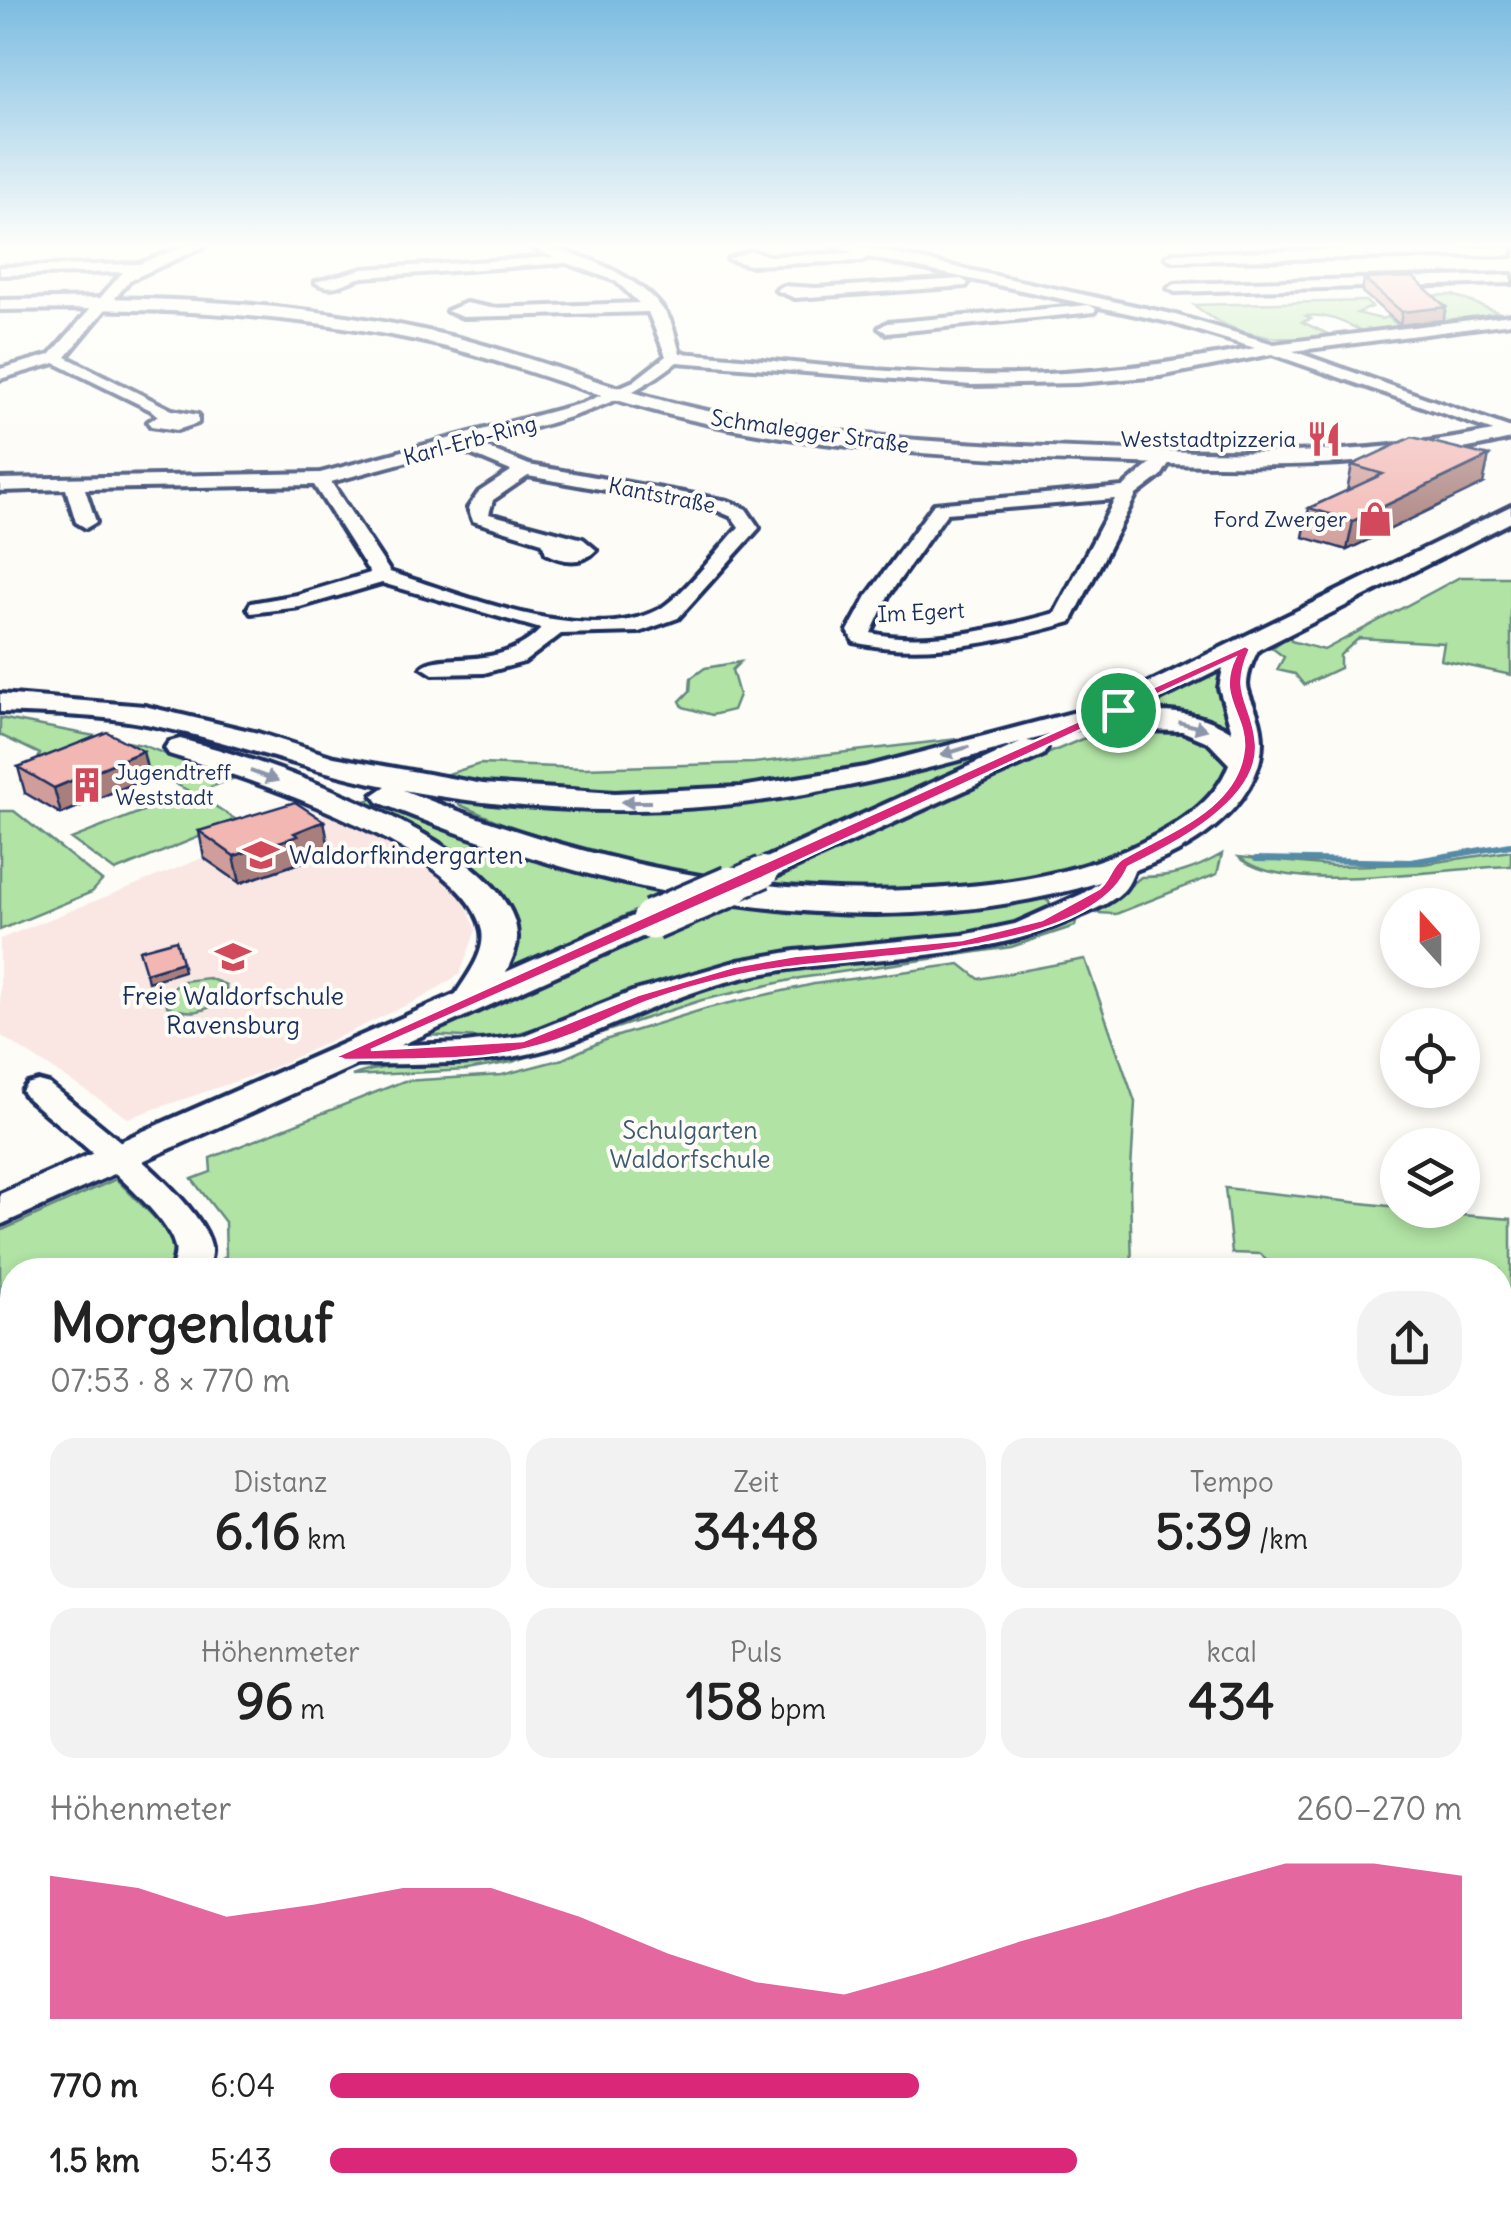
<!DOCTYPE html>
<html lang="de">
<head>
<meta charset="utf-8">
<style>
	:root { --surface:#fff; --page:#f2f2f2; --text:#222; --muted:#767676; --accent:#db2777 }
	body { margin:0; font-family:Delius,sans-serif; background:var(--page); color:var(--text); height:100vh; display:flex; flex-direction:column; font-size:38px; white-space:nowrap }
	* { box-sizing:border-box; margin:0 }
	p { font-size:32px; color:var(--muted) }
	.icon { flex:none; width:55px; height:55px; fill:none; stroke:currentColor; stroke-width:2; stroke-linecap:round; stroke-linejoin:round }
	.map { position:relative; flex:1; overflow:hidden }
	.panel { position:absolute; left:0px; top:1258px; width:1512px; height:962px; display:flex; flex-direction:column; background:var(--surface); border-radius:40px 40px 0 0; box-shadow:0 5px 15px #0003 }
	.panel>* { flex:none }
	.needle { width:65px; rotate:339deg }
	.fabs { position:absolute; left:1380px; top:888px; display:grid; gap:20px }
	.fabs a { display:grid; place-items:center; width:100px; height:100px; border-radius:50%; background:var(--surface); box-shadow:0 5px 15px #0003; font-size:50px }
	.pin { position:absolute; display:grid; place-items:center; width:85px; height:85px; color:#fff; margin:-42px; border:5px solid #fff; border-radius:50%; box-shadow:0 2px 10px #0007 }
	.round { display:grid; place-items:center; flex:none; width:105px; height:105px; border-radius:40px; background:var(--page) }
	.overview { display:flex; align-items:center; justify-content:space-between; height:170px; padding:0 50px }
	h1 { font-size:55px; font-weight:700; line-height:75px }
	.stats { display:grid; grid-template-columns:repeat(3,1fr); gap:15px; height:170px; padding:10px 50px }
	.stats div { display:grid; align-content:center; border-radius:25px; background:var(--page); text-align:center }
	.stats b { font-size:50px; font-weight:700 }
	.stats small { font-size:28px; font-weight:400 }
	.stats p { font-size:28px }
	.chart { height:280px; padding:20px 50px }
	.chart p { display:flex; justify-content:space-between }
	.chart svg { width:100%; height:180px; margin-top:10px; fill:var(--accent); opacity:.7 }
	ul { padding:0 50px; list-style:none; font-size:32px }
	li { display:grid; grid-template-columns:160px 120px 1fr; align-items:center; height:75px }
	li i { height:25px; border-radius:12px; background:var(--accent) }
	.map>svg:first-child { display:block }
	.built { fill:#fae7e3 }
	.green { fill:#b1e3a4; stroke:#668981; stroke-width:2.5 }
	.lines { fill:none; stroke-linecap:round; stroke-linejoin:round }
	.stream { stroke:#548ba7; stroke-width:6 }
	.minor-casing { stroke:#1b2f5e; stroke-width:8 }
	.tertiary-casing { stroke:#1b2f5e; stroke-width:8 }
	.minor { fill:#fdfcf7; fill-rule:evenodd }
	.tertiary { fill:#fdfcf7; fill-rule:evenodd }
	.tertiary-bridge-far1-casing { stroke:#1b2f5e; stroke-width:36; stroke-linecap:butt }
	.tertiary-bridge-casing { stroke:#1b2f5e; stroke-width:46; stroke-linecap:butt }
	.tertiary-bridge-far1 { stroke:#fdfcf7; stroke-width:30 }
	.tertiary-bridge { stroke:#fdfcf7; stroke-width:39 }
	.wall { fill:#d09d9a; stroke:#1b2f5e; stroke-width:2.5 }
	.shaded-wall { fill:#a97f7d; stroke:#1b2f5e; stroke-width:2.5 }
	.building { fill:#f2b6b3; stroke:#1b2f5e; stroke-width:2.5 }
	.oneway { fill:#8c96aa }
	.route { fill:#db2777; stroke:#fff; stroke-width:2.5; fill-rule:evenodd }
	.labels { text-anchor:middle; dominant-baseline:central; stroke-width:8; stroke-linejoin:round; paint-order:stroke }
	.far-street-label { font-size:22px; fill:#1b2f5e; stroke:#fdfcf7 }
	.far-poi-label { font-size:22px; fill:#1b2f5e; stroke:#fdfcf7; text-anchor:end }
	.poi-label { font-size:25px; fill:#1b2f5e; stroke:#fdfcf7; text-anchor:start }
	.park-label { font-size:25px; fill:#405c70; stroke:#fdfcf7 }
</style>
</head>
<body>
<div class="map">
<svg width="1511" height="2219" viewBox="0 0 1511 2219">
	<rect width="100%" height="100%" fill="#fdfcf7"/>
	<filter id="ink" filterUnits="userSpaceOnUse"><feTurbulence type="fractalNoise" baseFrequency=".01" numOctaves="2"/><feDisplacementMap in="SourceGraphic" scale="20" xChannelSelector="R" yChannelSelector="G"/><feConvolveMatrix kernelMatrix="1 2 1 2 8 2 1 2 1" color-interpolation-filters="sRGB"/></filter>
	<g filter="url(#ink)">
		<polygon class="built" points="335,811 413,858 461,893 476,930 460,974 424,997 266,1071 128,1118 0,1035 0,939 250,839"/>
		<g class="green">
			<polygon points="1453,295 1500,313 1489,314 1494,317 1427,326 1422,324 1441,320 1409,296"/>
			<path d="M1365,301L1372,307L1357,313L1381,319L1388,317L1403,330L1348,336L1345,335L1364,332C1345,323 1327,313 1306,316L1311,319L1302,322L1332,336C1282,342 1235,339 1194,305Z"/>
			<polygon points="1460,577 1511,577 1511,675 1441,660 1444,643 1359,638 1340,655 1340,668 1304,685 1295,674 1277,670 1284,657 1272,648 1290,635 1291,641 1324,650"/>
			<polygon points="740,662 732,670 739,695 733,710 712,715 683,707 680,701 690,691 691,678 705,668"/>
			<polygon points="1227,666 1242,739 1119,718"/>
			<polygon points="0,718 142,745 232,779 195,793 238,821 115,871 71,839 191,792 119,755 25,793 40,754 0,735"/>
			<path d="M1064,726L706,881L513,828L460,805L448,793C525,797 606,809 684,806C814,802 939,760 1064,726Z"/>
			<polygon points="1130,727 1198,731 1236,759 1210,807 1114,861 1026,882 925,891 824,891 745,884 1082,739"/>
			<path d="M966,738C849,780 723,797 599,798C544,798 486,785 432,779L480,764L584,768L754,763Z"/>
			<path d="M380,796L669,895L489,980L505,907C473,853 412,831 359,803Z"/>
			<polygon points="0,811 14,811 102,881 92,892 0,930"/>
			<path d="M1511,851V866C1449,867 1284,897 1239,857L1333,866L1423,864Z"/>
			<path d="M1222,854L1217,874L1116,914L1097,913L1141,877C1174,877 1194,870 1222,854Z"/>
			<polygon points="1034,897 1048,900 1055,910 1017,924 962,936 763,956 689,973 562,1020 499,1039 427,1035 492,1006 652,920 723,903"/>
			<path d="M1076,921L1075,926L1011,947L800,978L702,1000L512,1062L467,1070L352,1076C392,1060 431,1069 472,1065C489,1064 508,1059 525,1055C599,1038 663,993 739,978C851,956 969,965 1076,921Z"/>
			<polygon points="1085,959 1135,1102 1130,1187 1132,1270 211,1270 226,1256 225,1222 192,1179 211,1172 210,1158 404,1081 502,1075 563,1059 605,1040 708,1008 814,984 960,964 979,979"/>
			<path d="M208,978L226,985L227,998C206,1012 190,1016 167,1006L166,993L184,981Z"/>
			<polygon points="116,1179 174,1237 179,1270 12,1270 12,1482 0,1498 0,1231"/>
			<polygon points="1225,1188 1397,1207 1398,1210 1511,1219 1511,1454 1500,1453 1500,1270 1268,1270 1269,1264 1261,1254 1232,1253"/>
			<polygon points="1500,1501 1511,1558 1511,2219 1497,2219 1491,2208 1500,2208"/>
			<polygon points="12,1519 12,2059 0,2062 0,1535"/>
			<polygon points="779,2208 944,2208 947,2219 780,2219"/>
			<polygon points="1141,2208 1246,2208 1252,2219 1147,2219"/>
		</g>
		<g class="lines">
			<polyline class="stream" points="1256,859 1411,862 1511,845"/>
			<defs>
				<g id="minor">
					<polygon points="185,246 205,246 130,280 66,357 172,410 198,415 198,423 177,430 151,426 148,422 158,416 151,410 55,363 0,379 0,369 50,355 123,272 0,275 0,267 139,264"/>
					<path d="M528,246C571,246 645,278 667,315C674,325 676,341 680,353C777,360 875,373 972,375C1068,377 1161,366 1255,348L1169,322L868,257L862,261L749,265L728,259L751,251L770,256L853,253L832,246H858L1172,314L1274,344L1511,315V323L1293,351L1511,428V437L1272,354L1160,376L1077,383L971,385L677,362C616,411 549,423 475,443L529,465L728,501L746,509L759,528L678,618L639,632L561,634L524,662L484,673L433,674L422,667C439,650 500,673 541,629L382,583L300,607L251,613L248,608L251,603L297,595L370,573L314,485L85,489L96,522L86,528L76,522L66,489L0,491V479L320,473L583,403L634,381L666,356L648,312L463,317L447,311L466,303L491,308L639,303L616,281L567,263L363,277C347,280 333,294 315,282L363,269L553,257ZM456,448L511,471L479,492L468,508L473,521L542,542L546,553C563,562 582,565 596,550L583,539L489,514L493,500L528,476L716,510L732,517L739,527C720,547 680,599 658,610C585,647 463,595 390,572L331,482Z"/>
					<polygon points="1511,247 1511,255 1173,261 1166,257 1173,253"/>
					<polygon points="1511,275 1511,283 1175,292 1168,288 1175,284"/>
					<polygon points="961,279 968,283 966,286 795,298 776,290 783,286 816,288"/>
					<polygon points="1089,305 1096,309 1094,312 887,333 879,328 887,323"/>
					<path d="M1164,452L1173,457L1161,476L1136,495L1071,622C1003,641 924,659 854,642L848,631L867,596L934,504L1123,487ZM1115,499L1055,613C1000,628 927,646 871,633L888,596L947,513Z"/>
					<path d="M1123,856L1137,864C1133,873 1130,884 1123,891C1109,905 1088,912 1070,920C965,967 851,952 742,978C677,993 625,1022 564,1044C495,1068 417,1063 345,1065L334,1063L329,1056L334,1049L345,1047L465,1043L522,1036L632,992L738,961L795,951L963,935L1015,924L1082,894L1102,881L1113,858Z"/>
					<path d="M38,1081L49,1084C88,1116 203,1200 211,1247C212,1254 209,1263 207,1270H171C173,1263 177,1254 175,1247C169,1210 58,1125 27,1098L22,1091L27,1084Z"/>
					<polygon points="12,1478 12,1521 0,1525 0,1482"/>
				</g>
				<g id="tertiary">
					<path d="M106,298C225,300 343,309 458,338C539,359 616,391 698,409C831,438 969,445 1104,449C1241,454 1377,458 1511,427V439C1378,471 1242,467 1106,462C970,458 834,451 701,422C605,402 516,362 421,341C282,311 141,307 0,310V300Z"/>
					<path d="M1511,506V522L1258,650C1253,660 1247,673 1247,685C1248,695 1254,705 1257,714C1268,745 1260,773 1241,799C1208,844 1152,866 1100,882C862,954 601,894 378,802L373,795L386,786C305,770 228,740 146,724C98,715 49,714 0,712V694L144,706L258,733L334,757L483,784L615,793L741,787L865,767L1106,704ZM1223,668L1219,688L1232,732C1201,712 1165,709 1130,714ZM1083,726L1106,737L1144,730L1182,731L1208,742L1229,764C1215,803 1176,826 1141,843C1085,871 1021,882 958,887C765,904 581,861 403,790C632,831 799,807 1020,743L751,865L746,872L751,879L763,882L1043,755L1047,749L1043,743L1027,741Z"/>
					<path d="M180,739C258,758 512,842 517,935C518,948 511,961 506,972L640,913L652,910L664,913L669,920L664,927L0,1225V1194L456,994C467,976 486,953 482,931C467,848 243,777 169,754L165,748L169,742Z"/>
				</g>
			</defs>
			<use href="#minor" class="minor-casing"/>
			<use href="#tertiary" class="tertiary-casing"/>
			<use href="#minor" class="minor"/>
			<use href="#tertiary" class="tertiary"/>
			<defs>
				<polyline id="tertiary-bridge-far1" points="725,889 763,872"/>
				<polyline id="tertiary-bridge" points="652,920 731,886"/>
			</defs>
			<use href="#tertiary-bridge-far1" class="tertiary-bridge-far1-casing"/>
			<use href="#tertiary-bridge" class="tertiary-bridge-casing"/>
			<use href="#tertiary-bridge-far1" class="tertiary-bridge-far1"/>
			<use href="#tertiary-bridge" class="tertiary-bridge"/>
		</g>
		<g class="wall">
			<polygon points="1364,279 1446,307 1443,320 1400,325 1362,292"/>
			<polygon points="1352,465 1483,484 1347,550 1303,537 1309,508 1347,491"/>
			<polygon points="18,767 149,777 61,814 25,793"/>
			<polygon points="199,831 329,848 302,859 302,862 240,883 204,858"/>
		</g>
		<g class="shaded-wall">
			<polygon points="1446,307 1443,320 1400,325 1402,312"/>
			<polygon points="1489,456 1483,484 1347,550 1353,521"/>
			<polygon points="143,751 149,777 61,814 54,788"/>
			<polygon points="324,821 329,848 302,859 302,862 240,883 234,856"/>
			<polygon points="182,962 184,971 148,982 146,973"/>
		</g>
		<g class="building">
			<polygon points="1413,277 1446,307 1402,312 1364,279"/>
			<polygon points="1412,437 1489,456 1353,521 1309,508 1383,474 1352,465"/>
			<polygon points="107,732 143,751 54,788 18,767"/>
			<polygon points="295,802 324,821 294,833 298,836 234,856 199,831"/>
			<polygon points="176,940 182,962 146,973 139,950"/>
		</g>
		<defs><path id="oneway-solid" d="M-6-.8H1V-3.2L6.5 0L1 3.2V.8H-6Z" transform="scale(2.5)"/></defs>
		<g class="oneway">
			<use href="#oneway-solid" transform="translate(1193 726) rotate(15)"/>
			<use href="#oneway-solid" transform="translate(955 751) rotate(163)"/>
			<use href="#oneway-solid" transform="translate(264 776) rotate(20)"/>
			<use href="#oneway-solid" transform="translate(636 802) rotate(180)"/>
		</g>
	</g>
	<linearGradient id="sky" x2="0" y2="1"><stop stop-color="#7cbce1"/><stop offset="0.44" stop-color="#fefefb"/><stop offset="1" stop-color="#fefefb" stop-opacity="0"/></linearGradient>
	<rect width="1511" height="557" fill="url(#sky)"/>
	<path class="route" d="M1245,646L1250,649C1229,695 1253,702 1256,744C1260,802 1170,846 1128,867C1088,962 832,953 740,975C709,982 676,991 646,1002C606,1018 569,1040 526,1049C468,1062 405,1059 345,1060L337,1056ZM1235,658C1216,697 1246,714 1244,748C1239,809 1166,833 1122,859C1111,866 1110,881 1099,889L1042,920L962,940L795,956L733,967L638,995L523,1041L371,1050L768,875Z"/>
	<defs>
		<symbol id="restaurant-bare" viewBox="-9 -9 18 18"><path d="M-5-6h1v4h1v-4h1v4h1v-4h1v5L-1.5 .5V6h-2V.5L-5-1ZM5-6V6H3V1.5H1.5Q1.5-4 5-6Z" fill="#d1495b" stroke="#fdfcf7" stroke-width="2.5" paint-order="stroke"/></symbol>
		<symbol id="shop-bare" viewBox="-9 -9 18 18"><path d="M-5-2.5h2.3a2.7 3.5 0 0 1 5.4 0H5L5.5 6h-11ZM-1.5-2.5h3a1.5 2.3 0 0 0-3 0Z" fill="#d1495b" stroke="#fdfcf7" stroke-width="2.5" paint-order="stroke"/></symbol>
		<symbol id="building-bare" viewBox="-9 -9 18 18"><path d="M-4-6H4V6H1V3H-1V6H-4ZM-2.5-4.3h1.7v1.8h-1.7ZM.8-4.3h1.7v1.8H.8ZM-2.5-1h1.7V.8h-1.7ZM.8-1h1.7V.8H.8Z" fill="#d1495b" stroke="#fdfcf7" stroke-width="2.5" paint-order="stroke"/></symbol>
		<symbol id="school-bare" viewBox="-9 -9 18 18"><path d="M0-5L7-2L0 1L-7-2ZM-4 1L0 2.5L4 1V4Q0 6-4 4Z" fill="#d1495b" stroke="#fdfcf7" stroke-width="2.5" paint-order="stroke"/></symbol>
	</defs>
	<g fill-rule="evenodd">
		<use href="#restaurant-bare" x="1299" y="414" width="50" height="50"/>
		<use href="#shop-bare" x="1350" y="494" width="50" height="50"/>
		<use href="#building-bare" x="62" y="760" width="50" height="50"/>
		<use href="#school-bare" x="236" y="830" width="50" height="50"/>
		<use href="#school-bare" x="208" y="932" width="50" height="50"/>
	</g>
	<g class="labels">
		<g class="far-street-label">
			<text transform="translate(810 431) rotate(8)">Schmalegger Straße</text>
			<text transform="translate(470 440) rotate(-15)">Karl-Erb-Ring</text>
			<text transform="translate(662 495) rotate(11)">Kantstraße</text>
			<text transform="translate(921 612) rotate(-3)">Im Egert</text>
		</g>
		<g class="far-poi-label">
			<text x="1296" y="439">Weststadtpizzeria</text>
			<text x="1347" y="519">Ford Zwerger</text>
			<text x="115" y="772" text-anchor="start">Jugendtreff<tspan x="115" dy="25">Weststadt</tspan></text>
		</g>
		<g class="poi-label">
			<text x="289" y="855">Waldorfkindergarten</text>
			<text x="233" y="996" text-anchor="middle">Freie Waldorfschule<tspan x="233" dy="29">Ravensburg</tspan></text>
		</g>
		<g class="park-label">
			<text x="690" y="1130">Schulgarten<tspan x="690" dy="29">Waldorfschule</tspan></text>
		</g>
	</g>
</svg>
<div class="fabs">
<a><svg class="needle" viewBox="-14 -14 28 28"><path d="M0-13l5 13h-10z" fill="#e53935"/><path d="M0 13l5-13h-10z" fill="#767676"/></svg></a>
<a><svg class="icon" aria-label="locate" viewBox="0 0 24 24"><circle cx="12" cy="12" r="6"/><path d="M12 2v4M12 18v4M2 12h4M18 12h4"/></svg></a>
<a><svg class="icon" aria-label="layers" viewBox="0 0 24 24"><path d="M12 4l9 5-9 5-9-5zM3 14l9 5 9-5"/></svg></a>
</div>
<div class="pin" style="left:1118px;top:710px;background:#1e9e55"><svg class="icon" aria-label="arrive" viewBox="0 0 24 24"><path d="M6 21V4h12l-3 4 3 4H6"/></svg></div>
<section class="panel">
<div class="overview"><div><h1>Morgenlauf</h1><p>07:53 · 8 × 770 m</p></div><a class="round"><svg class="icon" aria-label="share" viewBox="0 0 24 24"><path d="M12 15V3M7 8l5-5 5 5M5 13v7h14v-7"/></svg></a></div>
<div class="stats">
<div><p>Distanz</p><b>6.16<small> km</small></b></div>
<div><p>Zeit</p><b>34:48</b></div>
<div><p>Tempo</p><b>5:39<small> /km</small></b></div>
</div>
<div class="stats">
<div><p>Höhenmeter</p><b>96<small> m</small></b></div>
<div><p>Puls</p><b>158<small> bpm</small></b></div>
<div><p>kcal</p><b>434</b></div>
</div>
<div class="chart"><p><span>Höhenmeter</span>260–270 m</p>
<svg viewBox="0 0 160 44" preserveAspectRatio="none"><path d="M0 44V9L10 12L20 19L30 16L40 12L50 12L60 19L70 28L80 35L90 38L100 32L110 25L120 19L130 12L140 6L150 6L160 9V44z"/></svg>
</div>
<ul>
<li><b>770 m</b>6:04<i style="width:52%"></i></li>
<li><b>1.5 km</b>5:43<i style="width:66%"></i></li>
</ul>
</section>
</div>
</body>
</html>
